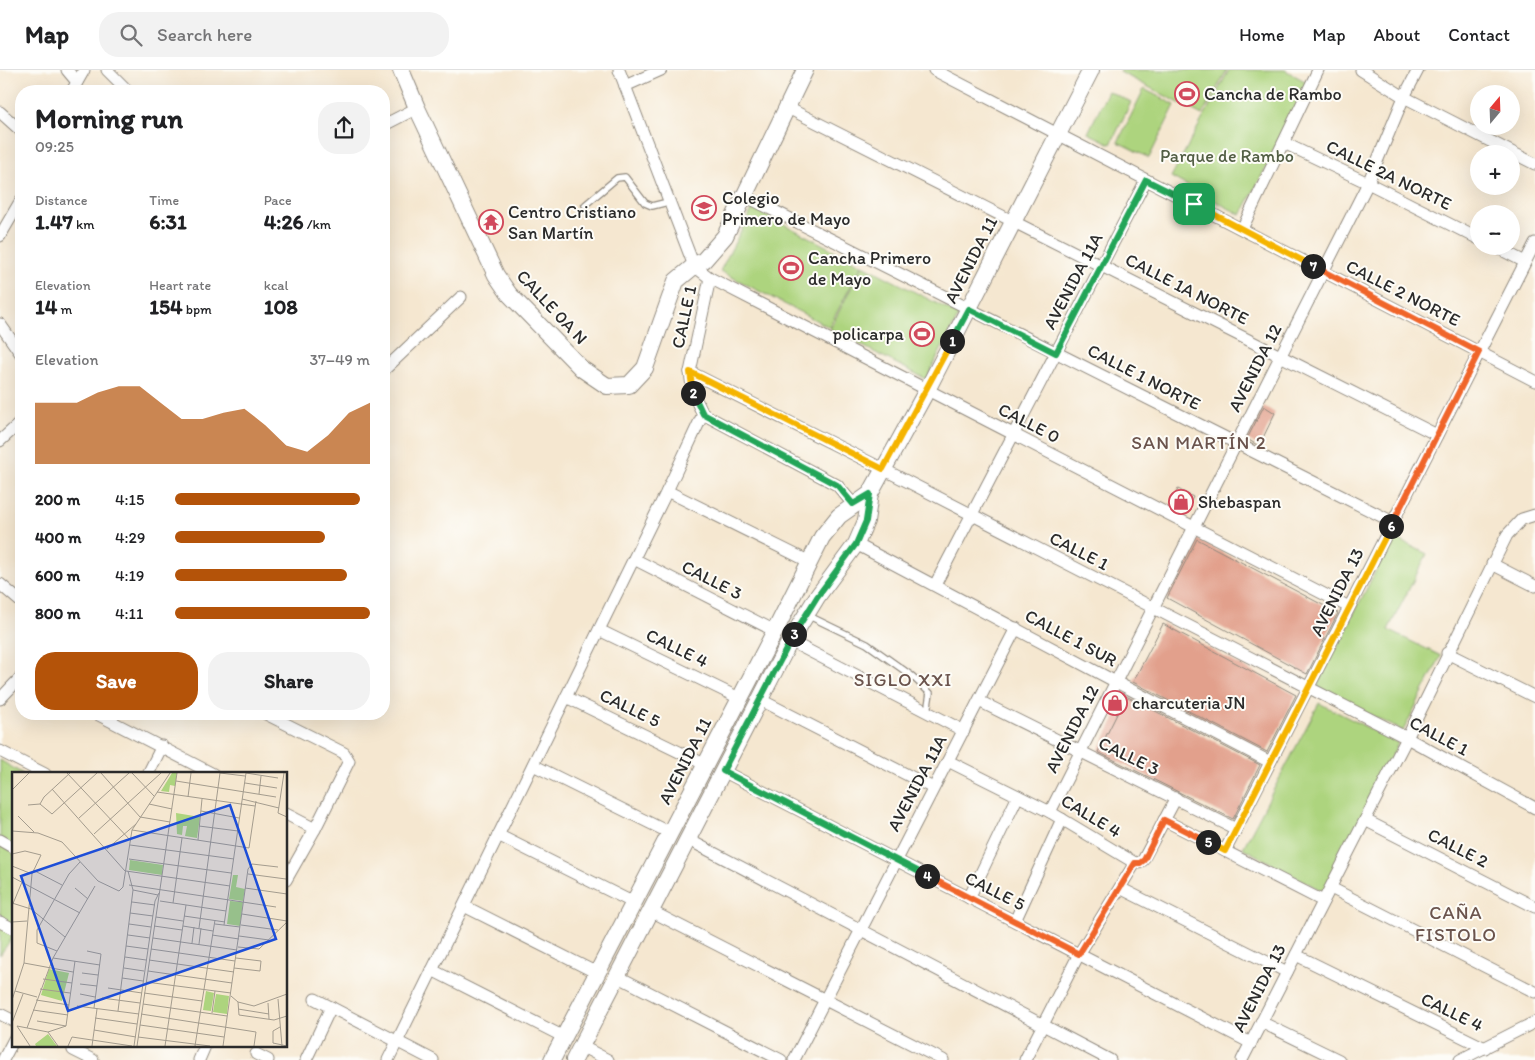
<!DOCTYPE html>
<html lang="en">
<head>
<meta charset="utf-8">
<style>
	:root { --surface:#fff; --page:#f2f2f2; --text:#202124; --muted:#757577; --line:#e0e0e0; --accent:#b45309 }
	body { margin:0; font-family:Itim,sans-serif; background:var(--page); color:var(--text); height:100vh; display:flex; flex-direction:column; font-size:19px; white-space:nowrap }
	* { box-sizing:border-box; margin:0 }
	p { font-size:16px; color:var(--muted) }
	.icon { flex:none; width:28px; height:28px; fill:none; stroke:currentColor; stroke-width:2; stroke-linecap:round; stroke-linejoin:round }
	.map { position:relative; flex:1; overflow:hidden }
	.sheet { position:absolute; left:15px; top:15px; width:375px; height:635px; display:flex; flex-direction:column; background:var(--surface); border-radius:20px; box-shadow:0 5px 20px #0002 }
	.sheet>* { flex:none }
	.needle { width:32px; rotate:19deg }
	.controls { position:absolute; left:1470px; top:15px; display:grid; gap:10px }
	.controls a { display:grid; place-items:center; width:50px; height:50px; border-radius:50%; background:var(--surface); box-shadow:0 5px 20px #0002; font-size:25px }
	.pin { position:absolute; display:grid; place-items:center; width:42px; height:42px; color:#fff; margin:-21px; border-radius:10px; box-shadow:0 2px 8px #0006 }
	.km { position:absolute; width:25px; height:25px; margin:-12px; border-radius:50%; background:#222; color:#fff; font-size:14px; line-height:25px; text-align:center }
	.round { display:grid; place-items:center; flex:none; width:52px; height:52px; border-radius:20px; background:var(--page) }
	.headline { display:flex; align-items:center; justify-content:space-between; height:85px; padding:0 20px }
	h1 { font-size:28px; font-weight:800; line-height:38px }
	.figures { display:grid; grid-template-columns:repeat(3,1fr); gap:8px; height:85px; padding:5px 20px }
	.figures div { display:grid; align-content:center }
	.figures b { font-size:21px; font-weight:800 }
	.figures small { font-size:14px; font-weight:400 }
	.figures p { font-size:14px }
	.chart { height:140px; padding:10px 20px }
	.chart p { display:flex; justify-content:space-between }
	.chart svg { width:100%; height:90px; margin-top:5px; fill:var(--accent); opacity:.7 }
	.primary-button { display:flex; gap:10px; margin-top:auto; padding:10px 20px }
	.primary-button a { flex:1; height:58px; border-radius:20px; background:var(--accent); color:#fff; font-size:20px; font-weight:800; line-height:58px; text-align:center }
	.primary-button a+a { background:var(--page); color:var(--text) }
	ul { padding:0 20px; list-style:none; font-size:16px }
	li { display:grid; grid-template-columns:80px 60px 1fr; align-items:center; height:38px }
	li i { height:12px; border-radius:6px; background:var(--accent) }
	header { display:flex; align-items:center; gap:30px; box-sizing:border-box; height:70px; padding:0 25px; background:var(--surface); border-bottom:1px solid var(--line) }
	header strong { font-size:24px }
	nav { display:flex; gap:28px; margin-inline-start:auto; font-size:18px }
	.search { width:350px; height:45px; background:var(--page); display:flex; align-items:center; gap:12px; box-sizing:border-box; padding:0 18px; border-radius:20px; color:var(--muted); font-size:19px }
	.map>svg:first-child { display:block }
	.green { fill:#add47e; stroke:#6c8054 }
	.building { fill:#e2a08c }
	.lines { fill:none; stroke-linecap:round; stroke-linejoin:round }
	.lane-casing { stroke:#90897e; stroke-width:8 }
	.street-casing { stroke:#90897e; stroke-width:13 }
	.secondary-casing { stroke:#90897e; stroke-width:18 }
	.lane { stroke:#fff; stroke-width:5.5 }
	.street { stroke:#fff; stroke-width:11 }
	.secondary { stroke:#fff; stroke-width:16 }
	.split-1-casing { stroke:#fff; stroke-width:10 }
	.split-2-casing { stroke:#fff; stroke-width:10 }
	.split-3-casing { stroke:#fff; stroke-width:10 }
	.split-4-casing { stroke:#fff; stroke-width:10 }
	.split-5-casing { stroke:#fff; stroke-width:10 }
	.split-6-casing { stroke:#fff; stroke-width:10 }
	.split-7-casing { stroke:#fff; stroke-width:10 }
	.split-8-casing { stroke:#fff; stroke-width:10 }
	.split-1 { stroke:#22a559; stroke-width:6 }
	.split-2 { stroke:#f5b400; stroke-width:6 }
	.split-3 { stroke:#22a559; stroke-width:6 }
	.split-4 { stroke:#22a559; stroke-width:6 }
	.split-5 { stroke:#f0652b; stroke-width:6 }
	.split-6 { stroke:#f5b400; stroke-width:6 }
	.split-7 { stroke:#f0652b; stroke-width:6 }
	.split-8 { stroke:#f5b400; stroke-width:6 }
	.labels { text-anchor:middle; dominant-baseline:central; stroke-width:4; stroke-linejoin:round; paint-order:stroke }
	.poi-label { font-size:18px; fill:#2b2b2b; stroke:#fdfcf7; text-anchor:start }
	.park-label { font-size:18px; fill:#525e44; stroke:#fdfcf7 }
	.street-label { font-size:18px; fill:#2b2b2b; stroke:#fdfcf7 }
	.neighbourhood-label { font-size:19px; letter-spacing:1px; fill:#6b544d; stroke:#fdfcf7 }
	.inset-road { fill:none; stroke:#a49c8e; stroke-width:1 }
	.view { fill:#1d4ed8; fill-opacity:0.15; stroke:#1d4ed8; stroke-width:2.5 }
	.inset-edge { fill:none; stroke:#2b2b2b; stroke-width:2.5 }
</style>
</head>
<body>
<header>
<strong>Map</strong>
<div class="search"><svg class="icon" aria-label="search" viewBox="0 0 24 24"><circle cx="10" cy="10" r="6"/><path d="M15 15l6 6"/></svg>Search here</div>
<nav><a>Home</a><a>Map</a><a>About</a><a>Contact</a></nav>
</header>
<div class="map">
<svg width="1535" height="990" viewBox="0 0 1535 990">
	<rect width="100%" height="100%" fill="#fdfcf7"/>
	<filter id="ink" filterUnits="userSpaceOnUse"><feTurbulence type="fractalNoise" baseFrequency=".02" numOctaves="2"/><feDisplacementMap in="SourceGraphic" scale="10" xChannelSelector="R" yChannelSelector="G"/><feConvolveMatrix kernelMatrix="1 2 1 2 8 2 1 2 1" color-interpolation-filters="sRGB"/></filter>
	<filter id="wash" filterUnits="userSpaceOnUse"><feTurbulence type="fractalNoise" baseFrequency=".0096" numOctaves="4" result="noise"/><feDisplacementMap in="SourceGraphic" scale="20" xChannelSelector="R" yChannelSelector="G"/><feGaussianBlur stdDeviation="1.12" result="paint"/><feColorMatrix in="noise" values="0 0 0 0 0 0 0 0 0 0 0 0 0 0 0 0 0 1.4 0 .05"/><feComposite in="paint" operator="in"/></filter>
	<g filter="url(#wash)">
		<rect width="100%" height="100%" fill="#f5e7d0"/>
		<g class="green">
			<polygon points="1121,0 1227,0 1202,45 1120,2"/>
			<polygon points="1229,0 1285,0 1310,14 1241,145 1171,107"/>
			<polygon points="1144,19 1175,35 1149,88 1118,72"/>
			<polygon points="1108,21 1131,32 1111,74 1088,63"/>
			<polygon points="753,138 862,195 829,257 720,201"/>
			<polygon points="863,195 959,245 926,309 830,259"/>
			<polygon points="1393,467 1427,484 1388,560 1441,586 1403,661 1316,618"/>
			<polygon points="1319,633 1398,673 1326,823 1243,778"/>
			<polygon points="0,690 23,704 14,704 14,865 0,885"/>
		</g>
		<g id="blocks">
			<g class="building">
				<polygon points="1264,336 1275,343 1259,376 1247,369"/>
				<polygon points="1178,419 1193,427 1185,444 1170,436"/>
				<polygon points="1197,469 1338,543 1307,604 1167,528"/>
				<polygon points="1163,554 1296,625 1267,682 1133,612"/>
				<polygon points="1126,626 1260,695 1233,749 1098,682"/>
			</g>
		</g>
	</g>
	<g filter="url(#ink)">
		<use href="#blocks" fill-opacity="0" stroke="#90897e" stroke-width="1"/>
		<g class="lines">
			<defs>
				<g id="lane">
					<polyline points="585,135 617,108 625,107 645,133 652,136 668,132"/>
					<polyline points="807,545 867,574 912,606 930,623 927,642"/>
				</g>
				<g id="street">
					<polyline points="67,0 77,12"/>
					<polyline points="107,0 128,21"/>
					<polyline points="619,0 694,196 710,208 1349,537"/>
					<polyline points="934,0 1535,311"/>
					<polyline points="1361,0 1404,27 1535,94"/>
					<polyline points="625,16 661,0"/>
					<polyline points="72,21 84,0"/>
					<polyline points="788,38 1437,365"/>
					<polyline points="0,42 21,61"/>
					<polyline points="384,55 417,38"/>
					<polyline points="1284,73 1368,113 1479,169"/>
					<polyline points="745,126 1393,452"/>
					<polyline points="1242,159 1318,0"/>
					<polyline points="0,166 21,130"/>
					<polyline points="1494,176 1525,192"/>
					<polyline points="710,208 690,302 693,324 703,344 837,415 853,434"/>
					<polyline points="0,254 21,284"/>
					<polyline points="384,300 461,227"/>
					<polyline points="690,302 883,399 1407,668 1535,738"/>
					<polyline points="0,371 21,352"/>
					<polyline points="667,421 810,492"/>
					<polyline points="856,474 1116,612 1270,692"/>
					<polyline points="634,489 775,561"/>
					<polyline points="1492,494 1535,516"/>
					<polyline points="0,514 21,532"/>
					<polyline points="935,515 1146,110"/>
					<polyline points="599,560 739,628"/>
					<polyline points="790,571 964,661"/>
					<polyline points="1447,583 1535,627"/>
					<polyline points="566,627 706,695"/>
					<polyline points="0,629 21,607"/>
					<polyline points="759,629 933,718"/>
					<polyline points="979,631 1236,759"/>
					<polyline points="97,644 213,704"/>
					<polyline points="266,644 344,683 349,691 315,759 286,810"/>
					<polyline points="0,681 45,704"/>
					<polyline points="948,691 1050,742 1135,793"/>
					<polyline points="533,695 670,763"/>
					<polyline points="723,701 1251,973"/>
					<polyline points="148,704 162,676"/>
					<polyline points="1050,742 1368,113 1404,27 1418,0"/>
					<polyline points="286,744 315,759"/>
					<polyline points="1164,750 1323,831"/>
					<polyline points="1365,750 1535,837"/>
					<polyline points="498,765 634,833"/>
					<polyline points="0,770 14,778"/>
					<polyline points="689,770 1110,990"/>
					<polyline points="1225,781 1535,173"/>
					<polyline points="1120,818 1287,902"/>
					<polyline points="1331,818 1535,922"/>
					<polyline points="969,828 1018,726"/>
					<polyline points="464,836 597,903"/>
					<polyline points="651,841 943,990"/>
					<polyline points="1015,851 1062,749"/>
					<polyline points="0,852 14,859"/>
					<polyline points="1296,885 1485,978"/>
					<polyline points="432,900 564,967"/>
					<polyline points="617,906 781,990"/>
					<polyline points="315,929 433,990"/>
					<polyline points="0,944 14,951"/>
					<polyline points="1261,952 1339,990"/>
					<polyline points="581,976 608,990"/>
					<polyline points="73,980 93,990"/>
					<polyline points="256,984 268,990"/>
					<polyline points="3,990 14,969"/>
					<polyline points="199,990 205,976"/>
					<polyline points="306,990 331,937"/>
					<polyline points="388,990 667,421 703,344"/>
					<polyline points="794,990 1016,558"/>
					<polyline points="1025,990 1079,884 1135,793 1139,793 1143,790 1176,728"/>
					<polyline points="1242,990 1407,668 1507,465 1522,449 1535,445"/>
					<polyline points="1460,990 1535,952"/>
				</g>
				<g id="secondary">
					<polyline points="401,0 417,38 496,205 509,224 582,299 607,316 629,315 645,298 676,211 694,196 704,190 725,166 805,0"/>
					<polyline points="552,990 775,561 822,467 839,446 870,424"/>
					<polyline points="574,990 790,571 817,527 856,474 866,451 870,424 927,320 1091,0"/>
				</g>
			</defs>
			<use href="#lane" class="lane-casing"/>
			<use href="#street" class="street-casing"/>
			<use href="#secondary" class="secondary-casing"/>
			<use href="#lane" class="lane"/>
			<use href="#street" class="street"/>
			<use href="#secondary" class="secondary"/>
		</g>
	</g>
	<g class="lines" filter="url(#ink)">
		<defs>
			<polyline id="split-1" points="952,271 969,239 1056,283 1146,110 1194,134"/>
			<polyline id="split-2" points="693,323 690,302 883,399 952,271"/>
			<polyline id="split-3" points="693,323 703,344 837,415 853,434 870,424 866,451 856,474 817,527 794,564"/>
			<polyline id="split-4" points="794,564 723,701 927,806"/>
			<polyline id="split-5" points="927,806 1079,884 1135,793 1140,793 1144,790 1164,750 1208,772"/>
			<polyline id="split-6" points="1208,772 1225,781 1391,456"/>
			<polyline id="split-7" points="1313,196 1479,282 1391,456"/>
			<polyline id="split-8" points="1194,134 1313,196"/>
		</defs>
		<use href="#split-1" class="split-1-casing"/>
		<use href="#split-2" class="split-2-casing"/>
		<use href="#split-3" class="split-3-casing"/>
		<use href="#split-4" class="split-4-casing"/>
		<use href="#split-5" class="split-5-casing"/>
		<use href="#split-6" class="split-6-casing"/>
		<use href="#split-7" class="split-7-casing"/>
		<use href="#split-8" class="split-8-casing"/>
		<use href="#split-1" class="split-1"/>
		<use href="#split-2" class="split-2"/>
		<use href="#split-3" class="split-3"/>
		<use href="#split-4" class="split-4"/>
		<use href="#split-5" class="split-5"/>
		<use href="#split-6" class="split-6"/>
		<use href="#split-7" class="split-7"/>
		<use href="#split-8" class="split-8"/>
	</g>
	<defs>
		<symbol id="stadium-ring" viewBox="-11 -11 22 22"><circle r="9.5" fill="#fdfcf7" stroke="#d1495b" stroke-width="1.5"/><path d="M0-5a6.5 5 0 1 0 0 10a6.5 5 0 1 0 0-10ZM-3.5-1.8h7v3.6h-7Z" fill="#d1495b"/></symbol>
		<symbol id="school-ring" viewBox="-11 -11 22 22"><circle r="9.5" fill="#fdfcf7" stroke="#d1495b" stroke-width="1.5"/><path d="M0-5L7-2L0 1L-7-2ZM-4 1L0 2.5L4 1V4Q0 6-4 4Z" fill="#d1495b"/></symbol>
		<symbol id="temple-ring" viewBox="-11 -11 22 22"><circle r="9.5" fill="#fdfcf7" stroke="#d1495b" stroke-width="1.5"/><path d="M0-6L5-2H3V0L6.5 2.5H4V6H1.5V3h-3V6H-4V2.5H-6.5L-3 0V-2H-5Z" fill="#d1495b"/></symbol>
		<symbol id="shop-ring" viewBox="-11 -11 22 22"><circle r="9.5" fill="#fdfcf7" stroke="#d1495b" stroke-width="1.5"/><path d="M-5-2.5h2.3a2.7 3.5 0 0 1 5.4 0H5L5.5 6h-11ZM-1.5-2.5h3a1.5 2.3 0 0 0-3 0Z" fill="#d1495b"/></symbol>
	</defs>
	<g fill-rule="evenodd">
		<use href="#stadium-ring" x="1173" y="10" width="28" height="28"/>
		<use href="#school-ring" x="690" y="124" width="28" height="28"/>
		<use href="#temple-ring" x="477" y="138" width="28" height="28"/>
		<use href="#stadium-ring" x="777" y="184" width="28" height="28"/>
		<use href="#stadium-ring" x="908" y="250" width="28" height="28"/>
		<use href="#shop-ring" x="1167" y="418" width="28" height="28"/>
		<use href="#shop-ring" x="1101" y="619" width="28" height="28"/>
	</g>
	<g class="labels">
		<g class="poi-label">
			<text x="1204" y="24">Cancha de Rambo</text>
			<text x="722" y="128">Colegio<tspan x="722" dy="21">Primero de Mayo</tspan></text>
			<text x="508" y="142">Centro Cristiano<tspan x="508" dy="21">San Martín</tspan></text>
			<text x="808" y="188">Cancha Primero<tspan x="808" dy="21">de Mayo</tspan></text>
			<text x="904" y="264" text-anchor="end">policarpa</text>
			<text x="1198" y="432">Shebaspan</text>
			<text x="1132" y="633">charcuteria JN</text>
		</g>
		<g class="park-label">
			<text x="1227" y="86">Parque de Rambo</text>
		</g>
		<g class="street-label">
			<text transform="translate(1389 105) rotate(26)">CALLE 2A NORTE</text>
			<text transform="translate(971 190) rotate(-63)">AVENIDA 11</text>
			<text transform="translate(1073 211) rotate(-62)">AVENIDA 11A</text>
			<text transform="translate(1187 219) rotate(27)">CALLE 1A NORTE</text>
			<text transform="translate(1403 223) rotate(27)">CALLE 2 NORTE</text>
			<text transform="translate(552 237) rotate(47)">CALLE 0A N</text>
			<text transform="translate(684 247) rotate(-78)">CALLE 1</text>
			<text transform="translate(1255 298) rotate(-63)">AVENIDA 12</text>
			<text transform="translate(1144 307) rotate(27)">CALLE 1 NORTE</text>
			<text transform="translate(1029 353) rotate(27)">CALLE 0</text>
			<text transform="translate(1079 481) rotate(27)">CALLE 1</text>
			<text transform="translate(712 510) rotate(27)">CALLE 3</text>
			<text transform="translate(1337 522) rotate(-63)">AVENIDA 13</text>
			<text transform="translate(1071 568) rotate(28)">CALLE 1 SUR</text>
			<text transform="translate(677 578) rotate(26)">CALLE 4</text>
			<text transform="translate(630 638) rotate(26)">CALLE 5</text>
			<text transform="translate(1072 659) rotate(-63)">AVENIDA 12</text>
			<text transform="translate(1439 666) rotate(28)">CALLE 1</text>
			<text transform="translate(1129 686) rotate(26)">CALLE 3</text>
			<text transform="translate(685 691) rotate(-63)">AVENIDA 11</text>
			<text transform="translate(917 713) rotate(-62)">AVENIDA 11A</text>
			<text transform="translate(1091 746) rotate(31)">CALLE 4</text>
			<text transform="translate(1458 778) rotate(27)">CALLE 2</text>
			<text transform="translate(995 821) rotate(27)">CALLE 5</text>
			<text transform="translate(1259 918) rotate(-63)">AVENIDA 13</text>
			<text transform="translate(1452 942) rotate(26)">CALLE 4</text>
		</g>
		<g class="neighbourhood-label">
			<text x="1199" y="372">SAN MARTÍN 2</text>
			<text x="903" y="609">SIGLO XXI</text>
			<text x="1456" y="842">CAÑA<tspan x="1456" dy="22">FISTOLO</tspan></text>
		</g>
	</g>
	<g transform="translate(12 702)">
		<rect width="275" height="275" fill="#f5e7d0"/>
		<path d="M160,1H165L163,14L158,13L157,20L149,19ZM164,41L188,45L185,66L173,64L175,54H171L170,63L165,62ZM118,88L151,93L150,103L117,98ZM221,103H226L224,115L233,117L231,129L217,127ZM218,129L231,130L228,154L215,152ZM37,197L57,201L50,229L29,223ZM194,219L202,221L199,239L191,238ZM204,222L217,224L215,242L201,240ZM36,262L45,274H24L23,272Z" fill="#add47e"/>
		<path class="inset-road" d="M55,1L119,69M89,1L128,45L158,50M120,1L142,24M208,1L233,4M234,1L266,6M272,1L266,41L275,45M164,9L264,25M233,11L265,16M40,17L113,99M0,18L17,1M145,20L243,34M247,22L249,4M176,25L179,1M230,27L267,36M28,32L40,42L85,1M137,32L160,37M16,33L28,32L32,25L58,1M189,39L227,46M6,44L22,60M67,46L117,1M187,54L226,59M120,58L237,76L244,29M0,59L26,61L50,70L86,109L107,119L111,115L120,58L158,1M82,62L149,1M186,68L190,27M118,73L222,87M95,77L124,52M0,82L13,79L29,83L20,102L12,191L0,228M117,87L219,101M0,94L20,102M21,98L50,113M114,99L218,114M236,102L274,107M0,105L68,141M117,113L264,135M63,116L76,127M233,116L275,122M121,118L146,123M148,129L214,139M120,130L143,133M0,131L19,137L53,165M161,131L170,66M0,134L10,110M118,141L141,144M230,142L275,149M172,144L213,150M144,145L171,149M0,150L15,149M117,152L139,155M203,152L228,155M212,153L234,1M229,153L266,158M142,154L170,158M171,154L201,159M187,156L208,1M116,163L138,166M200,163L227,167M227,164L257,168M141,166L225,178M180,171L182,155M187,172L189,156M114,174L136,177M226,175L247,177L275,150M139,177L223,189M45,179L25,171V158L57,102L68,90M75,179L89,182L82,236M113,185L134,188M41,186L88,193M137,188L222,200M12,191L61,200M112,196L132,199M222,196L248,199L249,189L224,186M136,199L220,211M70,201L86,203M110,206L131,209M31,207L60,211M134,210L219,221M68,212L85,214M96,216L130,221M28,217L58,221M3,219L25,225M132,221L190,229M68,222L83,225M219,224L226,230L242,234L275,222M90,226L128,231M266,227L270,274M24,228L57,233M226,230L227,243L262,248L275,244M256,231L257,247M131,232L215,244M65,234L127,242M226,237L257,242M21,238L56,243M106,239L121,118L116,99M200,241L203,219M129,242L244,260L242,274M83,246L125,252M25,249L54,254M0,251L11,222M128,253L212,265M5,254L36,260L54,254M5,254L18,274M54,254L63,189M268,255L261,259V271L275,274M15,256L41,186L83,114M82,258L124,265M36,260L46,274M126,265L198,274M56,274L60,265L120,274M80,274L85,237M122,274L143,129L147,121M125,274L165,1M153,274L174,133M183,274L203,148M211,274L236,97L240,92L266,95"/>
		<path class="view" d="M218,33L264,167L56,239L9,104Z"/>
		<rect width="275" height="275" class="inset-edge"/>
	</g>
</svg>
<div class="controls">
<a><svg class="needle" viewBox="-14 -14 28 28"><path d="M0-13l5 13h-10z" fill="#e53935"/><path d="M0 13l5-13h-10z" fill="#757577"/></svg></a>
<a>+</a>
<a>−</a>
</div>
<div class="pin" style="left:1194px;top:134px;background:#1e9e55"><svg class="icon" aria-label="arrive" viewBox="0 0 24 24"><path d="M6 21V4h12l-3 4 3 4H6"/></svg></div>
<b class="km" style="left:952px;top:271px">1</b>
<b class="km" style="left:693px;top:323px">2</b>
<b class="km" style="left:794px;top:564px">3</b>
<b class="km" style="left:927px;top:806px">4</b>
<b class="km" style="left:1208px;top:772px">5</b>
<b class="km" style="left:1391px;top:456px">6</b>
<b class="km" style="left:1313px;top:196px">7</b>
<section class="sheet">
<div class="headline"><div><h1>Morning run</h1><p>09:25</p></div><a class="round"><svg class="icon" aria-label="share" viewBox="0 0 24 24"><path d="M12 15V3M7 8l5-5 5 5M5 13v7h14v-7"/></svg></a></div>
<div class="figures">
<div><p>Distance</p><b>1.47<small> km</small></b></div>
<div><p>Time</p><b>6:31</b></div>
<div><p>Pace</p><b>4:26<small> /km</small></b></div>
</div>
<div class="figures">
<div><p>Elevation</p><b>14<small> m</small></b></div>
<div><p>Heart rate</p><b>154<small> bpm</small></b></div>
<div><p>kcal</p><b>108</b></div>
</div>
<div class="chart"><p><span>Elevation</span>37–49 m</p>
<svg viewBox="0 0 160 44" preserveAspectRatio="none"><path d="M0 44V14L10 14L20 14L30 9L40 6L50 6L60 14L70 22L80 22L90 19L100 17L110 25L120 35L130 38L140 30L150 19L160 14V44z"/></svg>
</div>
<ul>
<li><b>200 m</b>4:15<i style="width:95%"></i></li>
<li><b>400 m</b>4:29<i style="width:77%"></i></li>
<li><b>600 m</b>4:19<i style="width:88%"></i></li>
<li><b>800 m</b>4:11<i style="width:100%"></i></li>
</ul>
<div class="primary-button"><a>Save</a><a>Share</a></div>
</section>
</div>
</body>
</html>
